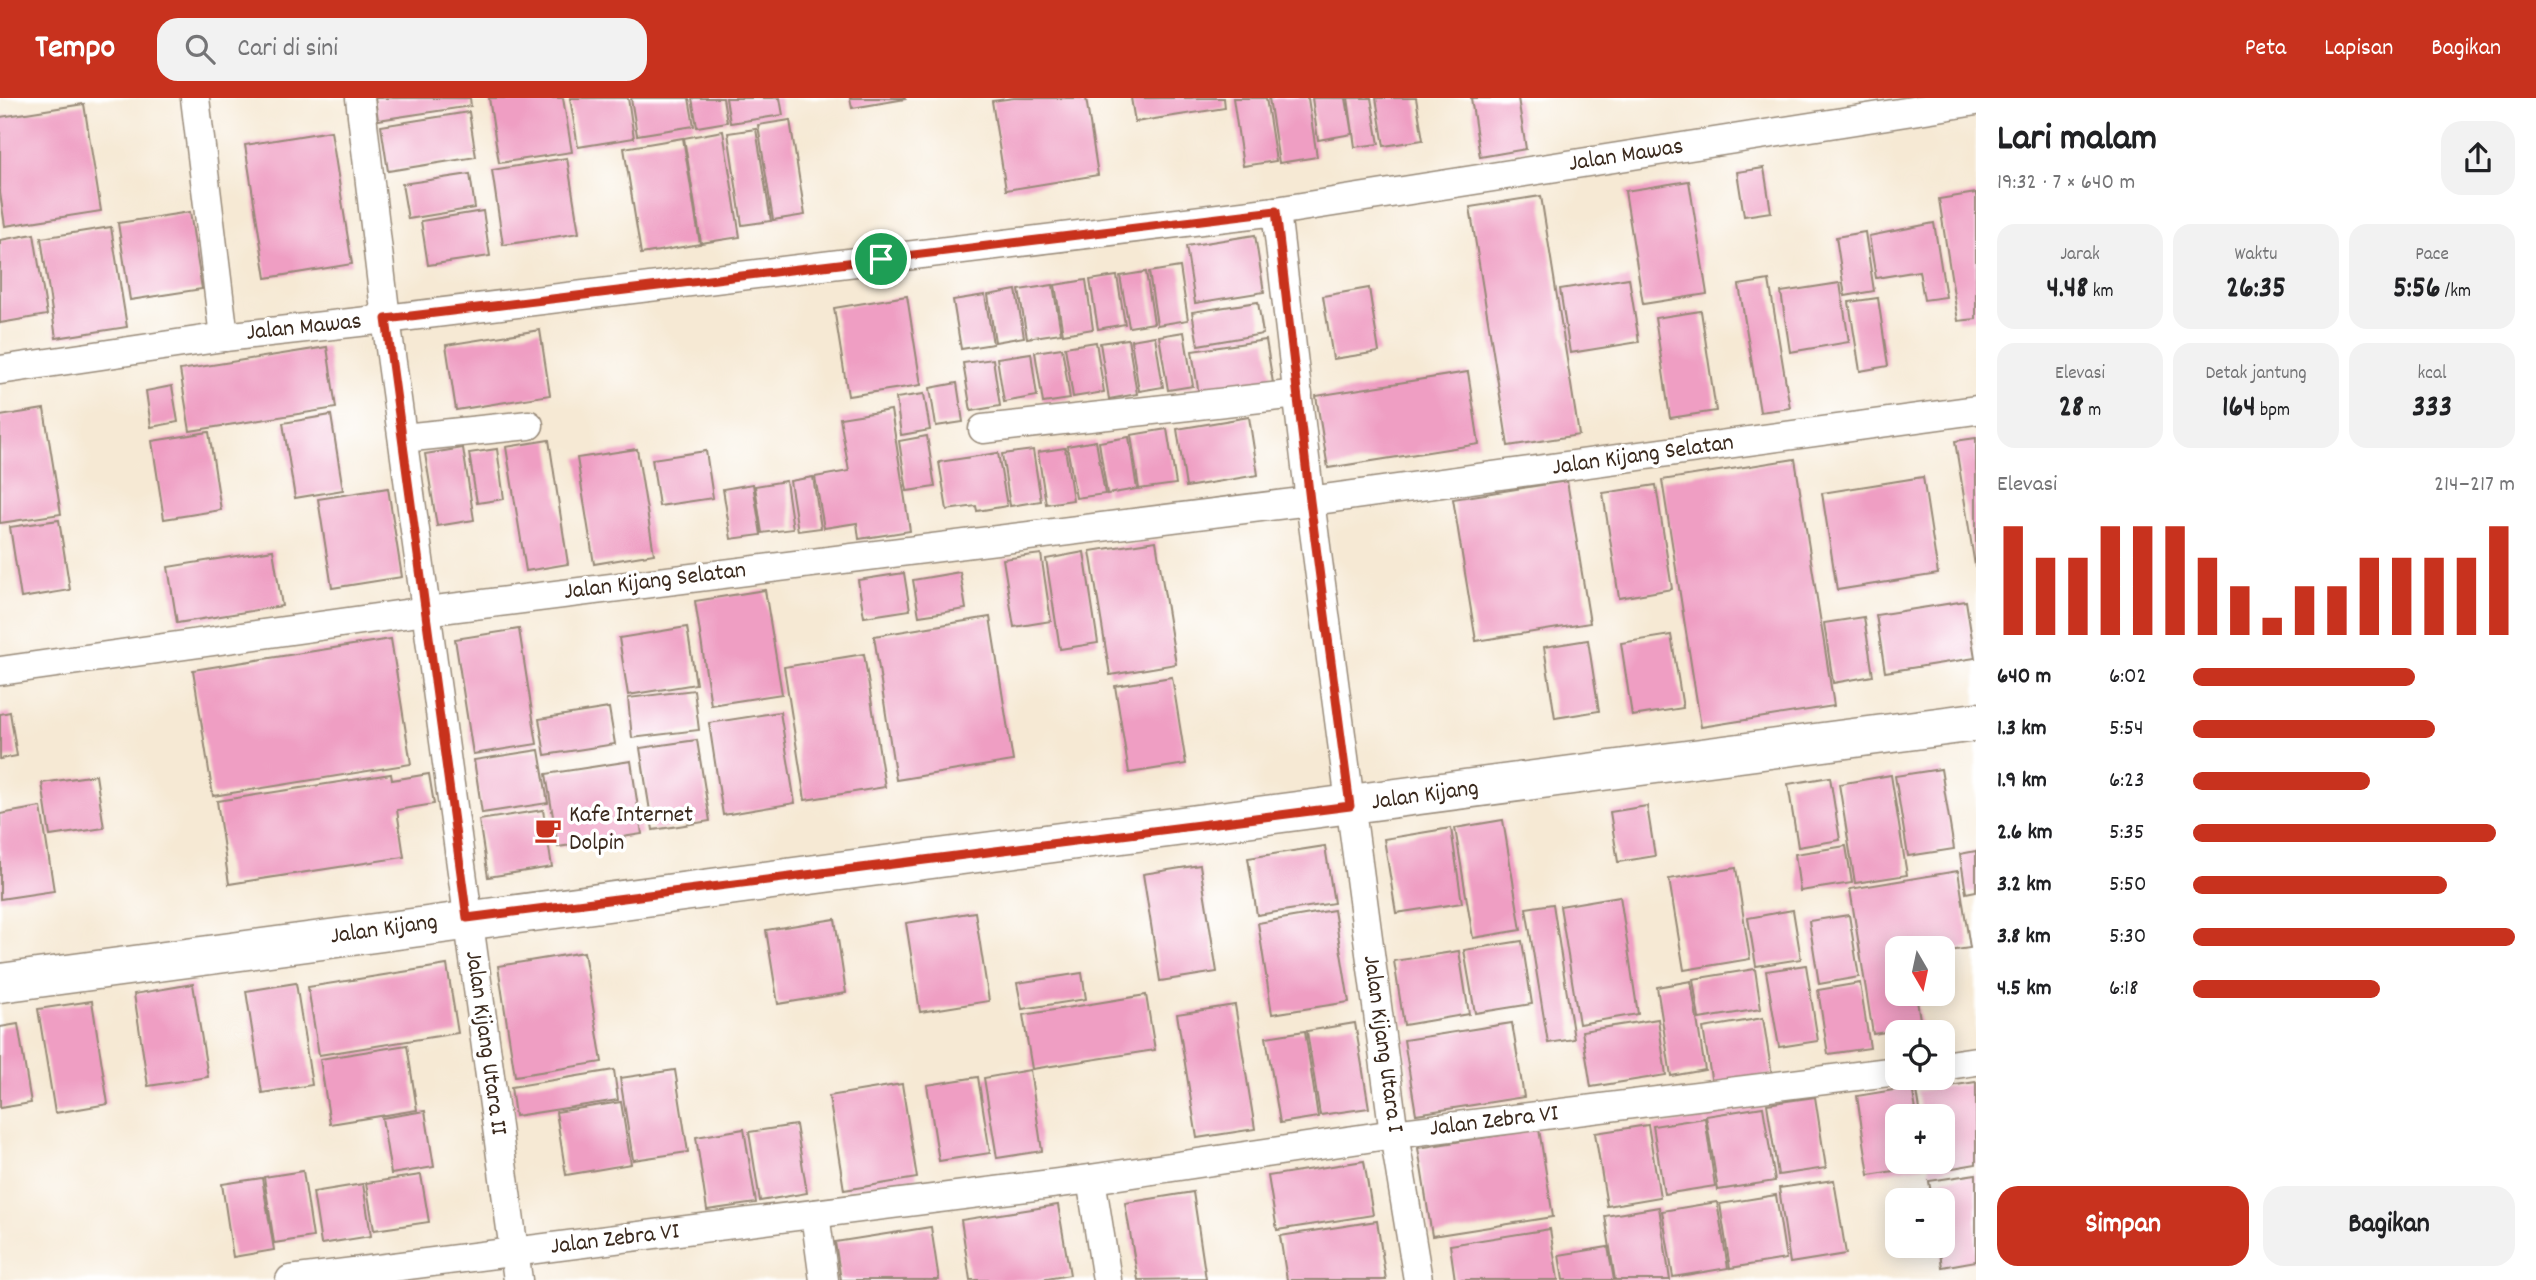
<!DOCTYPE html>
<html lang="id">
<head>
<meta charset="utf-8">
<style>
	:root { --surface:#fff; --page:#f2f2f2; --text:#202124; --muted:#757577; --accent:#c8321e }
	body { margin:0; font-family:Dekko,sans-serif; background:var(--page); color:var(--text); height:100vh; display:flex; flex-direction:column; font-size:26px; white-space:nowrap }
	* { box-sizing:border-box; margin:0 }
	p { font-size:23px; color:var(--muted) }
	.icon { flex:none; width:38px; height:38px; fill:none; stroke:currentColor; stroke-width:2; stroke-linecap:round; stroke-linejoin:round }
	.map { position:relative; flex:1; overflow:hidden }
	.details { display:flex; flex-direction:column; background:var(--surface); width:560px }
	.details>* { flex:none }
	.needle { width:46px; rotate:171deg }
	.tools { position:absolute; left:1885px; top:838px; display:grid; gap:14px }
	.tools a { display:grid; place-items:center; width:70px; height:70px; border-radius:14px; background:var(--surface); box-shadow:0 4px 18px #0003; font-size:35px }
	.pin { position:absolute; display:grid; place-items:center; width:60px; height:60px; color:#fff; margin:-30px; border:4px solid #fff; border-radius:50%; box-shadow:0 2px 7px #0007 }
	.round { display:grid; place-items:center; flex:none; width:74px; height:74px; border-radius:21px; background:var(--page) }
	.headline { display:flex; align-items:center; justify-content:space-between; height:119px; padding:0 21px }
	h1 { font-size:38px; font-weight:700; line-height:52px }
	.metrics { display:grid; grid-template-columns:repeat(3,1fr); gap:10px; height:119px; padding:7px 21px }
	.metrics div { display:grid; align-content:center; border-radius:18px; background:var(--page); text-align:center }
	.metrics b { font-size:30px; font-weight:700 }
	.metrics small { font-size:19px; font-weight:400 }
	.metrics p { font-size:19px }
	.chart { height:196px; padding:14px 21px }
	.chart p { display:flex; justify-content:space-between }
	.chart svg { width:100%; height:126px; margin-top:7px; stroke:var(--accent); stroke-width:6 }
	.button { display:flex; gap:14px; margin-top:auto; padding:14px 21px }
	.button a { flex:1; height:80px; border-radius:21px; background:var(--accent); color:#fff; font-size:28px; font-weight:700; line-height:80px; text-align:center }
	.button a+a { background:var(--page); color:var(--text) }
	ul { padding:0 21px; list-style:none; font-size:23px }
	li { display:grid; grid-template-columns:112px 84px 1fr; align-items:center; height:52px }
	li i { height:18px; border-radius:9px; background:var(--accent) }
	header { display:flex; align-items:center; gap:42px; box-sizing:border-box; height:98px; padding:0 35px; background:var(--accent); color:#fff }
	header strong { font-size:33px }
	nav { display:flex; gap:38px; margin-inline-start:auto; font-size:24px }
	.search { width:490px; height:63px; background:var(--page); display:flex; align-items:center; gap:18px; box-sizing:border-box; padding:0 24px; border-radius:21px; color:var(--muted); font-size:26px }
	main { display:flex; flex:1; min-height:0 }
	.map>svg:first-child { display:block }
	.building { fill:#ef9ec3 }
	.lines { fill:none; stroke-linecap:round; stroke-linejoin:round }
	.street-casing { stroke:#988a79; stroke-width:31 }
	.secondary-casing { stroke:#988a79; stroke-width:41 }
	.street { stroke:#fff; stroke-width:28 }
	.secondary { stroke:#fff; stroke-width:38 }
	.route-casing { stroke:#fff; stroke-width:14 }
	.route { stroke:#c8321e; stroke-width:9 }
	.labels { text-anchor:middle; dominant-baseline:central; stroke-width:7; stroke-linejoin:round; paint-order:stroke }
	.street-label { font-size:24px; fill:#3b2a1e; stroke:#fff }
	.poi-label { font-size:24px; fill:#3b2a1e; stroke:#fff; text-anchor:start }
</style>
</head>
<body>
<header>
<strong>Tempo</strong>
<div class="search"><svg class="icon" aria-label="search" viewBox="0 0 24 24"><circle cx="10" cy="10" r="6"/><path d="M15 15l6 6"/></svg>Cari di sini</div>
<nav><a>Peta</a><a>Lapisan</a><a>Bagikan</a></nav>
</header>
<main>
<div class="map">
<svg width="1976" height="1182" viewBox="0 0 1976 1182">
	<rect width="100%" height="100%" fill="#fff"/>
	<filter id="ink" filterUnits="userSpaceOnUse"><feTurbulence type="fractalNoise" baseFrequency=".0143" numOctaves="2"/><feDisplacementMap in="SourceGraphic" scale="14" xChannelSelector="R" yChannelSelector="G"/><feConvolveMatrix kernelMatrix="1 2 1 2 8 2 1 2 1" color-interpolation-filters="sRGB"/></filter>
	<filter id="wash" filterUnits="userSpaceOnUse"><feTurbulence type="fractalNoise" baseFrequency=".00686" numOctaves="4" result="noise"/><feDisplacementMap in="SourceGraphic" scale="28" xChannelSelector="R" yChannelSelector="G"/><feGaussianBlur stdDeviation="1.57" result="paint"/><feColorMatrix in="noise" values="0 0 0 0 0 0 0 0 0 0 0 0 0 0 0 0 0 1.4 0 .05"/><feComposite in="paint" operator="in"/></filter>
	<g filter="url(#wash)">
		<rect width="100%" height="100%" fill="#f6e9d4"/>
		<g id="blocks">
			<g class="building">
				<polygon points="375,0 470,0 471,8 378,22"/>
				<polygon points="489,0 563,0 572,54 499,65"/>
				<polygon points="570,0 628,0 634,40 578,49"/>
				<polygon points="631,0 689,0 694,28 637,37"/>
				<polygon points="692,0 723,0 727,24 697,29"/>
				<polygon points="726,0 780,0 783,17 730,25"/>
				<polygon points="850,0 904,0 905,1 852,10"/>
				<polygon points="1014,0 1086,0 1098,77 1006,92 992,3"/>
				<polygon points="1131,0 1224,0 1225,10 1135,24"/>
				<polygon points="1233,0 1266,0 1276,63 1243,68"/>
				<polygon points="1269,0 1308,0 1317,59 1279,65"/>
				<polygon points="1312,0 1346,0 1352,36 1318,42"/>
				<polygon points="1348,0 1371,0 1379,46 1355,49"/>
				<polygon points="1376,0 1416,0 1423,42 1384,48"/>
				<polygon points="1471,0 1518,0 1526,51 1480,59"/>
				<polygon points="84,6 101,113 5,128 0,95 0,19"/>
				<polygon points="469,14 476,59 388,73 381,28"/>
				<polygon points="790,22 805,117 773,122 758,27"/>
				<polygon points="756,31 771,123 742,127 728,35"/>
				<polygon points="331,33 352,166 266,180 245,47"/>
				<polygon points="723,33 740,139 701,145 684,40"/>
				<polygon points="683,40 700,146 641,156 624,50"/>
				<polygon points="567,60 579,135 503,147 492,72"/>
				<polygon points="1764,70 1771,114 1744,118 1737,74"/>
				<polygon points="470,76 475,110 408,121 402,86"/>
				<polygon points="1689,83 1707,196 1643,206 1625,93"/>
				<polygon points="1976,95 1976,221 1958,223 1939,101"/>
				<polygon points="1541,98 1579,337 1508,348 1470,109"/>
				<polygon points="483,113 490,158 428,167 421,123"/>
				<polygon points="190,114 202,191 130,202 118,125"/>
				<polygon points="1934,125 1946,199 1924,202 1919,173 1876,180 1869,138"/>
				<polygon points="111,129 127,229 56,240 41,140"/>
				<polygon points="1865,134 1874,193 1845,198 1836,139"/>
				<polygon points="34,136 47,217 0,225 0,142"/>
				<polygon points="1255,137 1264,194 1195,205 1186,148"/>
				<polygon points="1180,169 1188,222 1157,227 1149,174"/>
				<polygon points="1146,174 1154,225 1129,229 1120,178"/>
				<polygon points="1117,178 1125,226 1098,231 1090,182"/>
				<polygon points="1629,180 1639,244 1570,255 1560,191"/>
				<polygon points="1086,182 1093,231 1063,236 1055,187"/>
				<polygon points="1769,182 1790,310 1760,314 1739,187"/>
				<polygon points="1840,185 1849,244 1790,254 1781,194"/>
				<polygon points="1053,187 1061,235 1027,240 1019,192"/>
				<polygon points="1369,190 1379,254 1333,261 1323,198"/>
				<polygon points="1016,192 1024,239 995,244 988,197"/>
				<polygon points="985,197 993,246 961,251 953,202"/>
				<polygon points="907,198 921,287 848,298 834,210"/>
				<polygon points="1878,200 1888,268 1860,273 1849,204"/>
				<polygon points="1258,204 1263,236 1198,247 1192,214"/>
				<polygon points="1701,213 1716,313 1670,320 1655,220"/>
				<polygon points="540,232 550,297 456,312 446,247"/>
				<polygon points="1184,234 1193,288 1168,292 1159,238"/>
				<polygon points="1155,238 1163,289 1139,293 1131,242"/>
				<polygon points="1128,241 1137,296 1109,301 1100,245"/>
				<polygon points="1266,242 1273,285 1199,297 1192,253"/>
				<polygon points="1096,244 1104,294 1073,299 1065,249"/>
				<polygon points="327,249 336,310 190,333 180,272"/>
				<polygon points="1062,250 1070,301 1043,305 1035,254"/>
				<polygon points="1031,255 1037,298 1004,304 997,260"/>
				<polygon points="993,261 1000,308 971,313 963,265"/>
				<polygon points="1468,274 1479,346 1328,370 1316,298"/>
				<polygon points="957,285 963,324 936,328 930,290"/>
				<polygon points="172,288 178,324 151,329 146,293"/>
				<polygon points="924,296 930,332 901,337 896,300"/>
				<polygon points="44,311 61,416 0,425 0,318"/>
				<polygon points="891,312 910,433 859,441 857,425 824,430 815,379 849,373 840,320"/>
				<polygon points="331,317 343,392 295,400 283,325"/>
				<polygon points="1249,319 1258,377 1186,389 1177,331"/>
				<polygon points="1167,331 1176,386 1139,391 1131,337"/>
				<polygon points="209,334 221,412 164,421 152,343"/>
				<polygon points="927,338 935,389 907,393 899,343"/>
				<polygon points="1129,339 1137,391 1107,396 1099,344"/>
				<polygon points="1976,340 1976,468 1975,468 1955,343"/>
				<polygon points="549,342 568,466 526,473 506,349"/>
				<polygon points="1096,343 1105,396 1076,400 1067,348"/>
				<polygon points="463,350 474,422 437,428 425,356"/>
				<polygon points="1065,350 1073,402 1046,406 1038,354"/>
				<polygon points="497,351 504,401 477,405 469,355"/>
				<polygon points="637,351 654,456 594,466 577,360"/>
				<polygon points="1033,352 1041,403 1010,408 1002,356"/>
				<polygon points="706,353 713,400 659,408 652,361"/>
				<polygon points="998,355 1007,408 977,413 976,408 947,412 939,364"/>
				<polygon points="1795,361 1834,608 1701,629 1662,382"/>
				<polygon points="813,379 821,430 798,433 790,383"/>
				<polygon points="1923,379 1938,476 1837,492 1822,395"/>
				<polygon points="786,383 793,431 762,435 755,388"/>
				<polygon points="1567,383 1590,525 1476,543 1453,401"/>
				<polygon points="753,386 761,437 731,441 723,391"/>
				<polygon points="1656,387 1672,491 1619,500 1603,395"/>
				<polygon points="388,390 402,479 332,490 318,401"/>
				<polygon points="59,422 70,492 21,500 10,429"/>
				<polygon points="1156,443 1176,566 1110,577 1090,453"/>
				<polygon points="273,452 282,508 177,525 168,469"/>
				<polygon points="1084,454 1098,545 1060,551 1046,461"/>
				<polygon points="1041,456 1051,523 1014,529 1003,461"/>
				<polygon points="960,474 966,511 919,518 913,482"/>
				<polygon points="904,475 910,512 864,519 858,482"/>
				<polygon points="765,492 782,596 711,607 695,503"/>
				<polygon points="1966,503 1975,560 1885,574 1876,517"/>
				<polygon points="990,519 1013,663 896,682 874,538"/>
				<polygon points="1864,519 1873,578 1833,585 1824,525"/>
				<polygon points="687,529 696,586 628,597 619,540"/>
				<polygon points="519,531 537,646 473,656 455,541"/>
				<polygon points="1671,537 1683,610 1632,618 1621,545"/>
				<polygon points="391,541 411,666 213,698 193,572"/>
				<polygon points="1588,542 1599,613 1555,620 1544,549"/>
				<polygon points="864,556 885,689 805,702 784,569"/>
				<polygon points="1172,579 1186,666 1129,675 1115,588"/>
				<polygon points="694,592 699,632 632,640 628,600"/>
				<polygon points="609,610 615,646 545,657 539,621"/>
				<polygon points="10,614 17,658 0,661 0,616"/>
				<polygon points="780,614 795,705 723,717 709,625"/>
				<polygon points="697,642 710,723 653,732 640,650"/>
				<polygon points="539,652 548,705 482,715 474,662"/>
				<polygon points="631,663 642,736 558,749 546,676"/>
				<polygon points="1941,671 1954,751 1908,758 1895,678"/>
				<polygon points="391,676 392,682 429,676 434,706 397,712 404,759 229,786 217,703"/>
				<polygon points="96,677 104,730 50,738 42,685"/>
				<polygon points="1891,677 1907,777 1855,785 1839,686"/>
				<polygon points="1830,679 1840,742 1798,749 1788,686"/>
				<polygon points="1647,708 1655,758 1618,764 1610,714"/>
				<polygon points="41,709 54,793 0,801 0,716"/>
				<polygon points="543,712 552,769 488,779 479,722"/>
				<polygon points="1503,722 1521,832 1473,840 1455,730"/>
				<polygon points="1451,730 1462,805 1396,815 1384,741"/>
				<polygon points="1325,748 1334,805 1257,817 1248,760"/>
				<polygon points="1846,748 1852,785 1800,793 1795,756"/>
				<polygon points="1976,753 1976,793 1966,795 1960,756"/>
				<polygon points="1200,767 1217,874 1160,883 1143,776"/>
				<polygon points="1736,770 1750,861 1684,872 1669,781"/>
				<polygon points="1958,773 1970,850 1942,854 1942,850 1897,850 1897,896 1916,896 1921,928 1873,936 1850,791"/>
				<polygon points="1620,798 1638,916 1579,926 1560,808"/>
				<polygon points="1553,806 1574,941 1548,945 1526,810"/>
				<polygon points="1334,812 1349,904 1272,916 1258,825"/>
				<polygon points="1793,812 1801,861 1756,868 1748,820"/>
				<polygon points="975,814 989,903 920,914 906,825"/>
				<polygon points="1849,817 1859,879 1819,886 1809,823"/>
				<polygon points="835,821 846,895 778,906 766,832"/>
				<polygon points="1522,843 1532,906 1475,915 1464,852"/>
				<polygon points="1459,853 1469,916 1404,927 1394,863"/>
				<polygon points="584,854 602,964 515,978 498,868"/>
				<polygon points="447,867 458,935 319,957 308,889"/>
				<polygon points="1806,867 1818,943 1779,949 1766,873"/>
				<polygon points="1755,871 1761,911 1699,921 1693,881"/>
				<polygon points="1082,875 1086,901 1022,911 1017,885"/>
				<polygon points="1691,883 1705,972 1671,978 1657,889"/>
				<polygon points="296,885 312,987 262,995 246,893"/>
				<polygon points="1860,885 1870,950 1828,956 1818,892"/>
				<polygon points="193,886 208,979 148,988 134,896"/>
				<polygon points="1146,897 1155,952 1032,971 1023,917"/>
				<polygon points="92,903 108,1006 55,1015 38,911"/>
				<polygon points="1235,907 1255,1031 1197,1040 1177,916"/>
				<polygon points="1763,920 1772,977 1712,986 1703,930"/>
				<polygon points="1658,921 1666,977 1591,989 1582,933"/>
				<polygon points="1355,925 1369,1010 1320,1017 1307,933"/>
				<polygon points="1512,925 1524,999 1416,1016 1404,942"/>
				<polygon points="18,926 31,1005 0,1010 0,929"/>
				<polygon points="1305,933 1318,1019 1280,1025 1266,939"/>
				<polygon points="407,947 417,1012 330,1026 320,961"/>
				<polygon points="614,972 618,1002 515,1018 511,989"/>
				<polygon points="675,972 688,1054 633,1062 620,980"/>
				<polygon points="1030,972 1042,1053 997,1060 984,980"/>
				<polygon points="978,979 990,1055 939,1063 927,987"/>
				<polygon points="1976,984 1976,1066 1930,1074 1928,1064 1942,1064 1942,1018 1921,1018 1917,993"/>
				<polygon points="902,986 917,1080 844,1092 829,998"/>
				<polygon points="1912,989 1917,1018 1897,1018 1897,1064 1924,1064 1924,1068 1869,1077 1857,998"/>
				<polygon points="1815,999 1826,1070 1778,1077 1767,1006"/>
				<polygon points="621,1004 631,1066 566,1077 556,1014"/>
				<polygon points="1763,1009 1775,1083 1718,1092 1706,1018"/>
				<polygon points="425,1013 434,1069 391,1076 382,1020"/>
				<polygon points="1705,1020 1715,1088 1664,1096 1653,1028"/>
				<polygon points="796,1027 807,1095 760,1103 749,1034"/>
				<polygon points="1648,1027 1660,1099 1607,1108 1595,1035"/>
				<polygon points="744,1031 756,1105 707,1112 696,1039"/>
				<polygon points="1539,1031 1553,1119 1432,1138 1418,1050"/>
				<polygon points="1364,1063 1373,1117 1277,1132 1268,1078"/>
				<polygon points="303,1073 313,1139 274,1145 264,1079"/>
				<polygon points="1976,1076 1976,1163 1942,1169 1939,1148 1942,1148 1942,1102 1932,1102 1929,1083"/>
				<polygon points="421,1077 429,1124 374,1132 366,1085"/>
				<polygon points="262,1080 274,1152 233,1159 222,1086"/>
				<polygon points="1834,1082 1846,1156 1790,1165 1779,1090"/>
				<polygon points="363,1086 371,1138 321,1146 313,1094"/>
				<polygon points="1193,1094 1206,1181 1138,1182 1125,1105"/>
				<polygon points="1776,1097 1786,1161 1730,1170 1720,1106"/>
				<polygon points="1717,1104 1728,1170 1673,1179 1662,1113"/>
				<polygon points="1058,1107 1070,1177 1041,1182 970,1182 961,1122"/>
				<polygon points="1659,1109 1670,1182 1615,1182 1605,1118"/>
				<polygon points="1377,1123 1386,1182 1287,1182 1280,1138"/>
				<polygon points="931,1129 939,1182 841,1182 835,1144"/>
				<polygon points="1550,1131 1558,1182 1455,1182 1450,1147"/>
				<polygon points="1608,1149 1614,1182 1563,1182 1559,1157"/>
			</g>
		</g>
	</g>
	<g filter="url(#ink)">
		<use href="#blocks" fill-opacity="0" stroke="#988a79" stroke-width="2"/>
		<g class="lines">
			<defs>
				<g id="street">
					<polyline points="195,0 224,239"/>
					<polyline points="360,0 386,221 518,1182"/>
					<polyline points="1276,113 1310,403 1394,1036 1418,1182"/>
					<polyline points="0,272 224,239 386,221 1276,113 1976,3"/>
					<polyline points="983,331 1298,296"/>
					<polyline points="403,340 529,327"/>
					<polyline points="0,573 426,513 1310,403 1976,312"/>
					<polyline points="1942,968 1976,963"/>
					<polyline points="1091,1081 1107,1182"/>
					<polyline points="815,1116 824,1182"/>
					<polyline points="290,1182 1091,1081 1394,1036 1897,973"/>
				</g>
				<path id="secondary" d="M0,885C658,794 1318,713 1976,624"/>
			</defs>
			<use href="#street" class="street-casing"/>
			<use href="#secondary" class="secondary-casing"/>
			<use href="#street" class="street"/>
			<use href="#secondary" class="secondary"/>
		</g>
	</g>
	<g class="lines" filter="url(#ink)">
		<defs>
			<polygon id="route" points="1276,113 1310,403 1350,708 467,820 386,221"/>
		</defs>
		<use href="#route" class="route-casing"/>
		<use href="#route" class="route"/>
	</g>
	<defs>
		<symbol id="cafe-bare" viewBox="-9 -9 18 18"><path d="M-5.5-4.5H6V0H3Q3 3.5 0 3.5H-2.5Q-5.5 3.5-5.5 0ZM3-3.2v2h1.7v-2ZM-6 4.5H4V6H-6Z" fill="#c8321e" stroke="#fff" stroke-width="2.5" paint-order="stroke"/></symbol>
	</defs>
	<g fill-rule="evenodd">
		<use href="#cafe-bare" x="529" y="713" width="38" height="38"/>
	</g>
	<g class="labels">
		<g class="street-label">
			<text transform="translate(1626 58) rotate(-9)">Jalan Mawas</text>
			<text transform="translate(304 230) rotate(-6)">Jalan Mawas</text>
			<text transform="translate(1643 358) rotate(-8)">Jalan Kijang Selatan</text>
			<text transform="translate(655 484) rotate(-7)">Jalan Kijang Selatan</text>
			<text transform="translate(1425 698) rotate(-8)">Jalan Kijang</text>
			<text transform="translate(384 832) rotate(-8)">Jalan Kijang</text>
			<text transform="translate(485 945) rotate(82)">Jalan Kijang Utara II</text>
			<text transform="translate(1382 946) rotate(82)">Jalan Kijang Utara I</text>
			<text transform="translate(1494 1024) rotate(-7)">Jalan Zebra VI</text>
			<text transform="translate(615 1142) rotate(-7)">Jalan Zebra VI</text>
		</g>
		<g class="poi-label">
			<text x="569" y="718">Kafe Internet<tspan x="569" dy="28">Dolpin</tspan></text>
		</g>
	</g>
</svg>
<div class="tools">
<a><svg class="needle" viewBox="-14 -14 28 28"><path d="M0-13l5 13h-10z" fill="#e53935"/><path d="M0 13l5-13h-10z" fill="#757577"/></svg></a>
<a><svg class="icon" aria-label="locate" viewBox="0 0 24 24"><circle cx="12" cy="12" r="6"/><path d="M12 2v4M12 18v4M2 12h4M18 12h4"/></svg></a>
<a>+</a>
<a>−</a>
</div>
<div class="pin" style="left:881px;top:161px;background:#1e9e55"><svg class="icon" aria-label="arrive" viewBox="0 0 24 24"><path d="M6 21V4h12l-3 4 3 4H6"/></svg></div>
</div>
<section class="details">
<div class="headline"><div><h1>Lari malam</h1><p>19:32 · 7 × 640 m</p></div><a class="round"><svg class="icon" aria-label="share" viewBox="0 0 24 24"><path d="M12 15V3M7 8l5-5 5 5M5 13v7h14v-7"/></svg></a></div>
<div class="metrics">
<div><p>Jarak</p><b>4.48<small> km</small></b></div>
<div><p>Waktu</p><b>26:35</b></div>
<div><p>Pace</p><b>5:56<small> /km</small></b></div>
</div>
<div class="metrics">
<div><p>Elevasi</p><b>28<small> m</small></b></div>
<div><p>Detak jantung</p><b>164<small> bpm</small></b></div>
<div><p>kcal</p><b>333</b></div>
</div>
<div class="chart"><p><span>Elevasi</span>214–217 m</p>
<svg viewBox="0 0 160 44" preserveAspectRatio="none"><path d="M5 44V6M15 44V17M25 44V17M35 44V6M45 44V6M55 44V6M65 44V17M75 44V27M85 44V38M95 44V27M105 44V27M115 44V17M125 44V17M135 44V17M145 44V17M155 44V6"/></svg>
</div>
<ul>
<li><b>640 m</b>6:02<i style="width:69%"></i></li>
<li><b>1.3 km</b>5:54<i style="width:75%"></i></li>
<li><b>1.9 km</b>6:23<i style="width:55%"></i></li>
<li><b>2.6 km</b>5:35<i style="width:94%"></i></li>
<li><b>3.2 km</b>5:50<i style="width:79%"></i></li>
<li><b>3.8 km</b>5:30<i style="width:100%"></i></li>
<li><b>4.5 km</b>6:18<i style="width:58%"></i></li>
</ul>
<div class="button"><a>Simpan</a><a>Bagikan</a></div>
</section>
</main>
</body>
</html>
